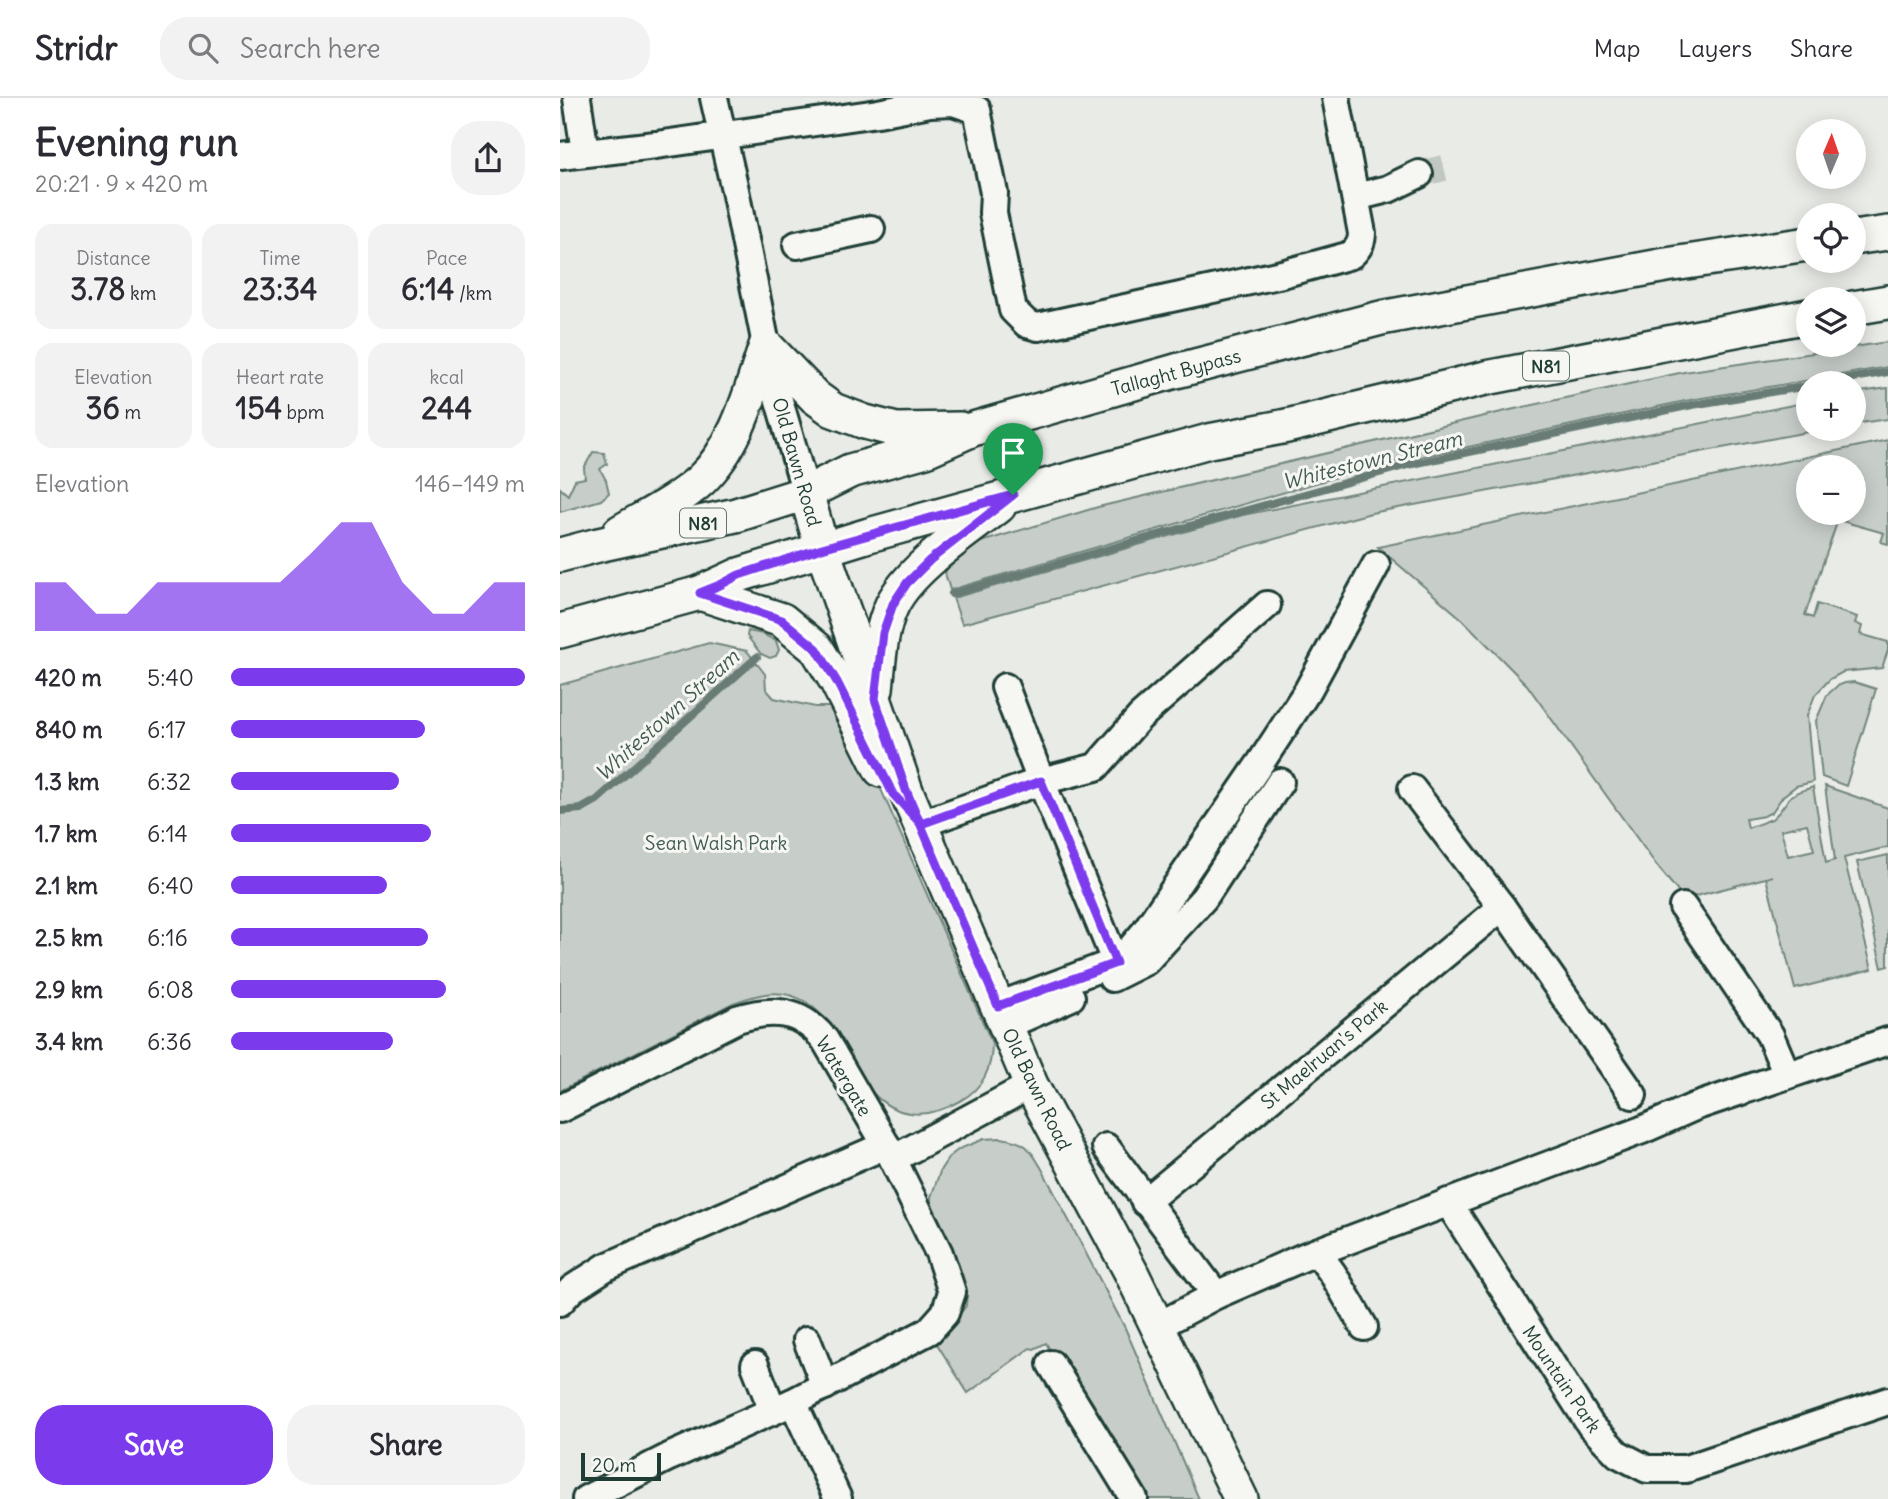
<!DOCTYPE html>
<html lang="en">
<head>
<meta charset="utf-8">
<style>
	:root { --surface:#fff; --page:#f2f2f3; --text:#2b2b33; --muted:#7c7c81; --line:#e1e1e2; --accent:#7c3aed }
	body { margin:0; font-family:Delius,sans-serif; background:var(--page); color:var(--text); height:100vh; display:flex; flex-direction:column; font-size:26px; white-space:nowrap }
	* { box-sizing:border-box; margin:0 }
	p { font-size:23px; color:var(--muted) }
	.icon { flex:none; width:38px; height:38px; fill:none; stroke:currentColor; stroke-width:2; stroke-linecap:round; stroke-linejoin:round }
	.map { position:relative; flex:1; overflow:hidden }
	.sheet { display:flex; flex-direction:column; background:var(--surface); width:560px }
	.sheet>* { flex:none }
	.needle { width:46px; rotate:2deg }
	.tools { position:absolute; left:1236px; top:21px; display:grid; gap:14px }
	.tools a { display:grid; place-items:center; width:70px; height:70px; border-radius:50%; background:var(--surface); box-shadow:0 4px 18px #0003; font-size:35px }
	.scale { position:absolute; left:21px; bottom:18px; width:80px; box-sizing:border-box; padding-left:7px; border:4px solid #1f3d34; border-top:0; font-size:19px; line-height:24px; white-space:nowrap; color:#1f3d34; -webkit-text-stroke:5px #f6f6f2; paint-order:stroke }
	.pin { position:absolute; display:grid; place-items:center; width:60px; height:60px; color:#fff; margin:-72px -30px; border-radius:50% 50% 50% 0; rotate:-45deg; box-shadow:0 0 7px #0007 }
	.pin .icon { rotate:45deg }
	.round { display:grid; place-items:center; flex:none; width:74px; height:74px; border-radius:28px; background:var(--page) }
	.headline { display:flex; align-items:center; justify-content:space-between; height:119px; padding:0 35px }
	h1 { font-size:38px; font-weight:800; line-height:52px }
	.metrics { display:grid; grid-template-columns:repeat(3,1fr); gap:10px; height:119px; padding:7px 35px }
	.metrics div { display:grid; align-content:center; border-radius:18px; background:var(--page); text-align:center }
	.metrics b { font-size:30px; font-weight:800 }
	.metrics small { font-size:19px; font-weight:400 }
	.metrics p { font-size:19px }
	.chart { height:196px; padding:14px 35px }
	.chart p { display:flex; justify-content:space-between }
	.chart svg { width:100%; height:126px; margin-top:7px; fill:var(--accent); opacity:.7 }
	.button { display:flex; gap:14px; margin-top:auto; padding:14px 35px }
	.button a { flex:1; height:80px; border-radius:28px; background:var(--accent); color:#fff; font-size:28px; font-weight:800; line-height:80px; text-align:center }
	.button a+a { background:var(--page); color:var(--text) }
	ul { padding:0 35px; list-style:none; font-size:23px }
	li { display:grid; grid-template-columns:112px 84px 1fr; align-items:center; height:52px }
	li i { height:18px; border-radius:9px; background:var(--accent) }
	header { display:flex; align-items:center; gap:42px; box-sizing:border-box; height:98px; padding:0 35px; background:var(--surface); border-bottom:2px solid var(--line) }
	header strong { font-size:33px }
	nav { display:flex; gap:38px; margin-inline-start:auto; font-size:24px }
	.search { width:490px; height:63px; background:var(--page); display:flex; align-items:center; gap:18px; box-sizing:border-box; padding:0 24px; border-radius:28px; color:var(--muted); font-size:26px }
	main { display:flex; flex:1; min-height:0 }
	.map>svg:first-child { display:block }
	.green { fill:#c7cec9; stroke:#73867e; stroke-width:2; fill-rule:evenodd }
	.lines { fill:none; stroke-linecap:round; stroke-linejoin:round }
	.stream { stroke:#687c75; stroke-width:8 }
	.minor-tunnel { stroke:#c1c8c3; stroke-width:26; stroke-dasharray:26 13; stroke-linecap:butt }
	.minor-casing { stroke:#1f3d34; stroke-width:32 }
	.major-casing { stroke:#1f3d34; stroke-width:38 }
	.minor { stroke:#f6f6f2; stroke-width:26 }
	.major { stroke:#f6f6f2; stroke-width:33 }
	.route-casing { stroke:#fff; stroke-width:14 }
	.route { stroke:#7c3aed; stroke-width:9 }
	.labels { text-anchor:middle; dominant-baseline:central; stroke-width:6; stroke-linejoin:round; paint-order:stroke }
	.shield { fill:#f6f6f2; stroke:#60746d; stroke-width:2 }
	.shield-label { font-size:18px; font-weight:bold; fill:#1f3d34 }
	.street-label { font-size:19px; fill:#1f3d34; stroke:#f6f6f2 }
	.park-label { font-size:19px; fill:#415a52; stroke:#f6f6f2 }
	.water-label { font-size:21px; font-style:italic; fill:#445c54; stroke:#f6f6f2 }
</style>
</head>
<body>
<header>
<strong>Stridr</strong>
<div class="search"><svg class="icon" aria-label="search" viewBox="0 0 24 24"><circle cx="10" cy="10" r="6"/><path d="M15 15l6 6"/></svg>Search here</div>
<nav><a>Map</a><a>Layers</a><a>Share</a></nav>
</header>
<main>
<section class="sheet">
<div class="headline"><div><h1>Evening run</h1><p>20:21 · 9 × 420 m</p></div><a class="round"><svg class="icon" aria-label="share" viewBox="0 0 24 24"><path d="M12 15V3M7 8l5-5 5 5M5 13v7h14v-7"/></svg></a></div>
<div class="metrics">
<div><p>Distance</p><b>3.78<small> km</small></b></div>
<div><p>Time</p><b>23:34</b></div>
<div><p>Pace</p><b>6:14<small> /km</small></b></div>
</div>
<div class="metrics">
<div><p>Elevation</p><b>36<small> m</small></b></div>
<div><p>Heart rate</p><b>154<small> bpm</small></b></div>
<div><p>kcal</p><b>244</b></div>
</div>
<div class="chart"><p><span>Elevation</span>146–149 m</p>
<svg viewBox="0 0 160 44" preserveAspectRatio="none"><path d="M0 44V27L10 27L20 38L30 38L40 27L50 27L60 27L70 27L80 27L90 17L100 6L110 6L120 27L130 38L140 38L150 27L160 27V44z"/></svg>
</div>
<ul>
<li><b>420 m</b>5:40<i style="width:100%"></i></li>
<li><b>840 m</b>6:17<i style="width:66%"></i></li>
<li><b>1.3 km</b>6:32<i style="width:57%"></i></li>
<li><b>1.7 km</b>6:14<i style="width:68%"></i></li>
<li><b>2.1 km</b>6:40<i style="width:53%"></i></li>
<li><b>2.5 km</b>6:16<i style="width:67%"></i></li>
<li><b>2.9 km</b>6:08<i style="width:73%"></i></li>
<li><b>3.4 km</b>6:36<i style="width:55%"></i></li>
</ul>
<div class="button"><a>Save</a><a>Share</a></div>
</section>
<div class="map">
<svg width="1328" height="1401" viewBox="0 0 1328 1401">
	<rect width="100%" height="100%" fill="#e9ebe7"/>
	<filter id="ink" filterUnits="userSpaceOnUse"><feTurbulence type="fractalNoise" baseFrequency=".0143" numOctaves="2"/><feDisplacementMap in="SourceGraphic" scale="14" xChannelSelector="R" yChannelSelector="G"/><feConvolveMatrix kernelMatrix="1 2 1 2 8 2 1 2 1" color-interpolation-filters="sRGB"/></filter>
	<g filter="url(#ink)">
		<g class="green">
			<polygon points="1328,244 1328,269 1130,302 804,371 390,492 385,475 392,462 421,444 538,409 950,312 1124,274"/>
			<polygon points="1328,290 1328,321 1293,326 1293,295"/>
			<polygon points="1248,304 1248,331 1264,331 811,415 402,526 393,500 683,417"/>
			<path d="M1328,342V446L1321,444L1324,435L1278,422L1245,517L1253,520L1257,506L1297,519L1295,525L1302,528L1300,536L1328,544V552L1322,570L1283,574L1270,581L1255,597L1247,618L1253,684L1236,688L1223,698L1212,714L1204,718L1186,721L1188,730L1212,721L1219,714L1230,699L1238,694L1253,689L1266,765L1275,762L1265,688L1328,710V749L1284,760L1312,871L1235,891L1206,780L1213,778L1124,801L1097,768L967,587L902,521L818,449ZM1248,369H1293V415H1248ZM1247,726L1254,752L1228,758L1221,732Z"/>
			<polygon points="33,354 44,355 47,366 40,371 46,382 49,395 41,402 0,414 0,390 8,397 15,382 25,380 24,370"/>
			<polygon points="188,533 203,536 216,543 219,552 216,558 210,560 201,556 187,538"/>
			<path d="M149,545L187,553L205,576L206,591L214,600L255,609H285L432,945C432,971 423,990 400,1003C367,1022 335,1021 309,991C303,984 299,975 295,967C282,944 269,919 246,904C221,889 198,896 173,905L0,993V587Z"/>
			<polygon points="1294,584 1316,591 1286,688 1262,679 1256,623 1267,597 1277,588 1285,585"/>
			<polygon points="1328,757 1328,868 1322,870 1297,764"/>
			<path d="M441,1040C467,1044 469,1049 482,1071L565,1230L639,1401H576L486,1245L474,1251L470,1250L408,1295L377,1246L406,1208L407,1195L376,1124L371,1110V1099L381,1071L389,1059L399,1051L424,1041Z"/>
		</g>
		<g class="lines">
			<g class="stream">
				<polyline points="1264,285 1328,274"/>
				<polyline points="392,496 594,438 848,367 1132,307 1248,288"/>
				<polyline points="0,713 21,711 37,702 197,559"/>
			</g>
			<polyline class="minor-tunnel" points="859,76 896,67"/>
			<defs>
				<g id="minor">
					<polyline points="17,0 25,54"/>
					<polyline points="154,0 175,92 213,282 246,395"/>
					<path d="M417,12L434,95L433,115L453,212L467,226L478,229L722,176L791,157C798,151 802,145 802,135L776,0"/>
					<polyline points="0,58 96,47 318,15 370,5 393,4 417,12"/>
					<polyline points="796,99 828,91 859,76"/>
					<polyline points="237,147 311,131"/>
					<polyline points="445,589 481,683 536,669 580,619 707,507"/>
					<polyline points="852,691 942,809 1073,997"/>
					<polyline points="361,726 481,683 556,865"/>
					<polyline points="1123,809 1210,937 1227,977"/>
					<polyline points="552,880 586,863 644,800 720,684"/>
					<polyline points="438,908 561,862 584,835 701,664 748,592 816,467"/>
					<polyline points="445,928 511,899"/>
					<path d="M0,1011L177,921C212,910 240,911 265,942L326,1047L379,1155L392,1194L385,1215L369,1233L233,1304L109,1359L26,1401"/>
					<polyline points="546,1049 656,1197"/>
					<polyline points="333,1061 471,987"/>
					<polyline points="585,1104 942,809"/>
					<polyline points="888,1104 1031,1328 1058,1356 1087,1371 1126,1371 1328,1303"/>
					<polyline points="757,1154 773,1176 804,1229"/>
					<polyline points="0,1204 12,1191 46,1169 326,1047"/>
					<polyline points="598,1228 656,1197 746,1158 1082,1032 1134,1009 1328,943"/>
					<polyline points="247,1242 265,1288"/>
					<polyline points="491,1266 574,1401"/>
					<polyline points="195,1267 213,1313"/>
					<polyline points="233,1304 278,1401"/>
				</g>
				<g id="major">
					<polyline points="1293,140 1328,135"/>
					<polyline points="1293,210 1328,204"/>
					<polyline points="246,395 262,450 346,693 471,987 571,1174 681,1401"/>
					<path d="M60,434C87,418 118,403 141,382C178,347 190,294 206,248L255,299L273,312L305,324L336,332L400,331"/>
					<polyline points="0,457 38,447 176,417 246,395 290,373 366,352 413,331 616,273 821,220 1106,167 1248,146"/>
					<polyline points="140,495 222,522 257,551 277,584 321,672"/>
					<polyline points="0,533 140,495 179,477 309,437 649,343 727,328 926,280 1248,218"/>
					<path d="M316,591C319,563 320,532 332,507C350,470 407,433 439,408"/>
				</g>
			</defs>
			<use href="#minor" class="minor-casing"/>
			<use href="#major" class="major-casing"/>
			<use href="#minor" class="minor"/>
			<use href="#major" class="major"/>
		</g>
	</g>
	<g class="lines" filter="url(#ink)">
		<defs>
			<polyline id="route" points="453,397 370,462 347,485 333,506 323,535 315,601 346,692 438,908 556,865 481,683 361,726 333,696 277,584 257,551 222,522 140,495 160,487 179,477 262,450 453,397"/>
		</defs>
		<use href="#route" class="route-casing"/>
		<use href="#route" class="route"/>
	</g>
	<g class="labels">
		<g class="shield">
			<rect x="963" y="253.5" width="46" height="29" rx="5"/>
			<rect x="120" y="410.5" width="46" height="29" rx="5"/>
		</g>
		<g class="shield-label">
			<text x="986" y="268">N81</text>
			<text x="143" y="425">N81</text>
		</g>
		<g class="street-label">
			<text transform="translate(616 274) rotate(-15)">Tallaght Bypass</text>
			<text transform="translate(237 364) rotate(74)">Old Bawn Road</text>
			<text transform="translate(764 956) rotate(-40)">St Maelruan's Park</text>
			<text transform="translate(284 978) rotate(59)">Watergate</text>
			<text transform="translate(477 991) rotate(64)">Old Bawn Road</text>
			<text transform="translate(1002 1281) rotate(56)">Mountain Park</text>
		</g>
		<g class="park-label">
			<text x="156" y="745">Sean Walsh Park</text>
		</g>
		<g class="water-label">
			<text transform="translate(812 362) rotate(-14)">Whitestown Stream</text>
			<text transform="translate(107 617) rotate(-42)">Whitestown Stream</text>
		</g>
	</g>
</svg>
<div class="tools">
<a><svg class="needle" viewBox="-14 -14 28 28"><path d="M0-13l5 13h-10z" fill="#e53935"/><path d="M0 13l5-13h-10z" fill="#7c7c81"/></svg></a>
<a><svg class="icon" aria-label="locate" viewBox="0 0 24 24"><circle cx="12" cy="12" r="6"/><path d="M12 2v4M12 18v4M2 12h4M18 12h4"/></svg></a>
<a><svg class="icon" aria-label="layers" viewBox="0 0 24 24"><path d="M12 4l9 5-9 5-9-5zM3 14l9 5 9-5"/></svg></a>
<a>+</a>
<a>−</a>
</div>
<div class="scale">20 m</div>
<div class="pin" style="left:453px;top:397px;background:#1e9e55"><svg class="icon" aria-label="arrive" viewBox="0 0 24 24"><path d="M6 21V4h12l-3 4 3 4H6"/></svg></div>
</div>
</main>
</body>
</html>
